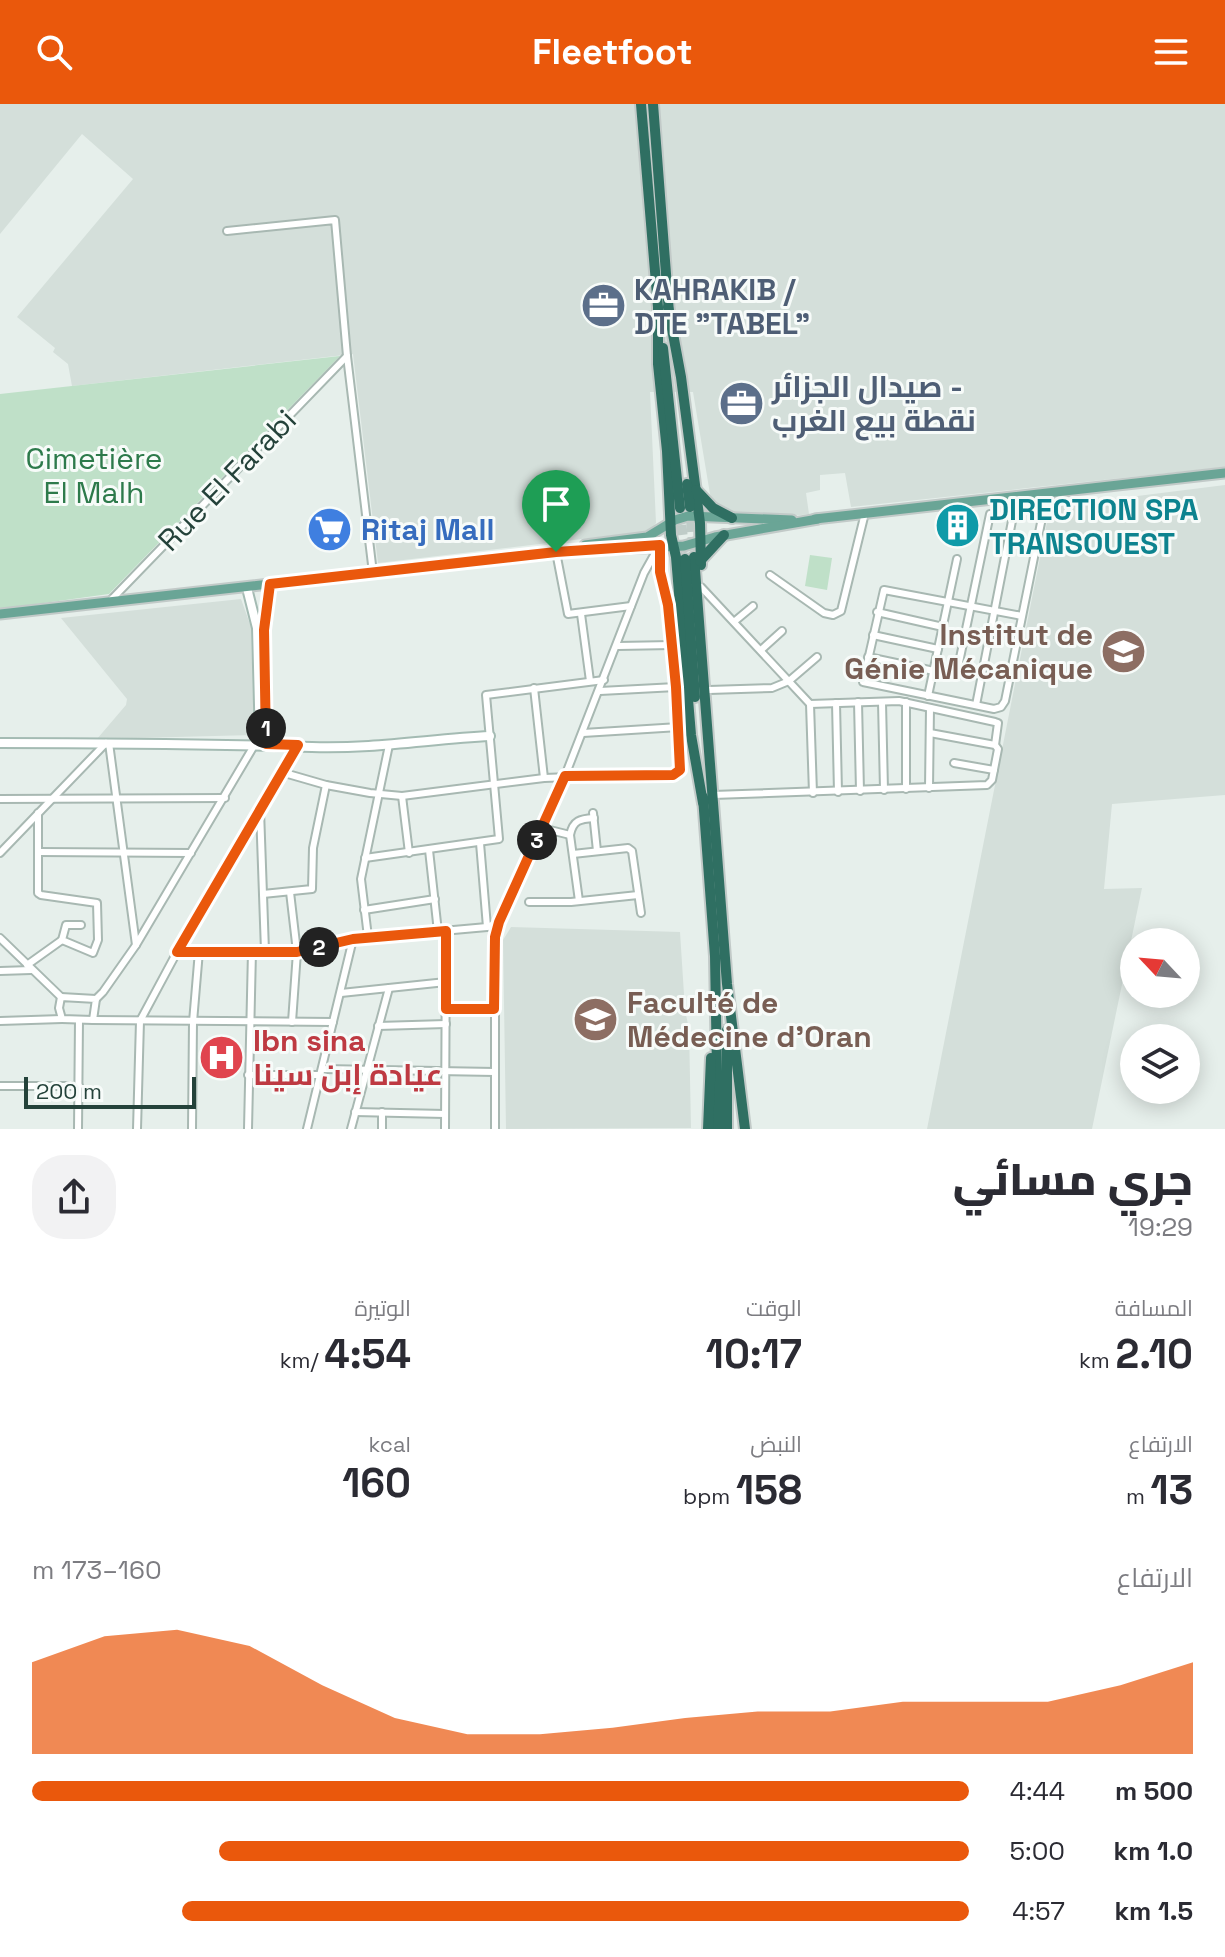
<!DOCTYPE html>
<html lang="ar">
<head>
<meta charset="utf-8">
<style>
	:root { --surface:#fff; --page:#f2f2f3; --text:#2b2b33; --muted:#7c7c81; --accent:#ea580c }
	body { margin:0; font-family:"Space Grotesk",Cairo,sans-serif; background:var(--page); color:var(--text); direction:rtl; height:100vh; display:flex; flex-direction:column; font-size:30px; white-space:nowrap }
	* { box-sizing:border-box; margin:0 }
	p { font-size:26px; color:var(--muted) }
	.icon { flex:none; width:44px; height:44px; fill:none; stroke:currentColor; stroke-width:2; stroke-linecap:round; stroke-linejoin:round }
	.map { position:relative; height:1025px; overflow:hidden; direction:ltr }
	.sheet { display:flex; flex-direction:column; background:var(--surface); flex:1 }
	.sheet>* { flex:none }
	.needle { width:52px; rotate:296deg }
	.fabs { position:absolute; left:1120px; top:824px; display:grid; gap:16px }
	.fabs a { display:grid; place-items:center; width:80px; height:80px; border-radius:50%; background:var(--surface); box-shadow:0 4px 20px #0003; font-size:40px }
	.scale { position:absolute; left:24px; bottom:20px; width:172px; box-sizing:border-box; padding-left:8px; border:4px solid #24423a; border-top:0; font-size:22px; line-height:28px; white-space:nowrap; color:#24423a; -webkit-text-stroke:6px #f7fbf9; paint-order:stroke }
	.pin { position:absolute; display:grid; place-items:center; width:68px; height:68px; color:#fff; margin:-82px -34px; border-radius:50% 50% 50% 0; rotate:-45deg; box-shadow:0 0 8px #0007 }
	.pin .icon { rotate:45deg }
	.km { position:absolute; width:40px; height:40px; margin:-20px; border-radius:50%; background:#222; color:#fff; font-size:22px; line-height:40px; text-align:center }
	.round { display:grid; place-items:center; flex:none; width:84px; height:84px; border-radius:32px; background:var(--page) }
	.headline { display:flex; align-items:center; justify-content:space-between; height:136px; padding:0 32px }
	h1 { font-size:44px; font-weight:800; line-height:60px }
	.figures { display:grid; grid-template-columns:repeat(3,1fr); gap:12px; height:136px; padding:8px 32px }
	.figures div { display:grid; align-content:center }
	.figures b { font-size:40px; font-weight:800 }
	.figures small { font-size:22px; font-weight:400 }
	.figures p { font-size:22px }
	.chart { height:224px; padding:16px 32px }
	.chart p { display:flex; justify-content:space-between }
	.chart svg { width:100%; height:144px; margin-top:8px; fill:var(--accent); opacity:.7 }
	ul { padding:0 32px; list-style:none; font-size:26px }
	li { display:grid; grid-template-columns:128px 96px 1fr; align-items:center; height:60px }
	li i { height:20px; border-radius:10px; background:var(--accent) }
	header { display:flex; justify-content:space-between; align-items:center; height:104px; padding:0 32px; background:var(--accent); color:#fff; font-size:36px; font-weight:800 }
	.map>svg:first-child { display:block }
	.built { fill:#d4dfda }
	.green { fill:#bfe0c8 }
	.lines { fill:none; stroke-linecap:round; stroke-linejoin:round }
	.highway-tunnel { stroke:#bfccc8; stroke-width:10; stroke-dasharray:10 5; stroke-linecap:butt }
	.street-casing { stroke:#a8b8b2; stroke-width:10 }
	.secondary-casing { stroke:#a4bbb3; stroke-width:12 }
	.primary-casing { stroke:#c2cac8; stroke-width:13 }
	.highway-casing { stroke:#c2cac8; stroke-width:14 }
	.street { stroke:#fff; stroke-width:6 }
	.secondary { stroke:#fff; stroke-width:8 }
	.primary { stroke:#6aa596; stroke-width:9 }
	.highway { stroke:#2f6f62; stroke-width:10 }
	.route-casing { stroke:#fff; stroke-width:16 }
	.route { stroke:#ea580c; stroke-width:10 }
	.labels { text-anchor:middle; dominant-baseline:central; stroke-width:6; stroke-linejoin:round; paint-order:stroke }
	.service-label { font-size:30px; font-weight:bold; fill:#4e5e75; stroke:#f7fbf9; text-anchor:start }
	.park-label { font-size:30px; fill:#2d7a4b; stroke:#f7fbf9 }
	.street-label { font-size:30px; fill:#24423a; stroke:#f7fbf9 }
	.culture-label { font-size:30px; font-weight:bold; fill:#0d838f; stroke:#f7fbf9; text-anchor:start }
	.shop-label { font-size:30px; font-weight:bold; fill:#366cbe; stroke:#f7fbf9; text-anchor:start }
	.education-label { font-size:30px; font-weight:bold; fill:#785e54; stroke:#f7fbf9; text-anchor:end }
	.health-label { font-size:30px; font-weight:bold; fill:#be3a42; stroke:#f7fbf9; text-anchor:start }
</style>
</head>
<body>
<header><svg class="icon" aria-label="menu" viewBox="0 0 24 24"><path d="M4 6h16M4 12h16M4 18h16"/></svg>Fleetfoot<svg class="icon" aria-label="search" viewBox="0 0 24 24"><circle cx="10" cy="10" r="6"/><path d="M15 15l6 6"/></svg></header>
<div class="map">
<svg width="1225" height="1025" viewBox="0 0 1225 1025">
	<rect width="100%" height="100%" fill="#e6efeb"/>
	<g class="built">
		<polygon points="0,0 1225,0 1225,363 851,403 845,369 820,371 820,386 806,389 809,410 793,412 748,410 726,407 711,396 693,288 650,288 656,419 650,427 378,459 353,250 72,282 68,260 53,248 55,244 17,213 133,75 82,30 0,130"/>
		<polygon points="1225,381 1225,691 1112,700 1104,785 1142,784 1092,1025 927,1025 1050,403"/>
		<polygon points="241,495 251,523 254,631 97,635 126,601 127,595 61,514"/>
		<polygon points="511,823 680,828 685,906 689,925 691,1024 506,1025 503,836"/>
	</g>
	<g class="green">
		<polygon points="340,252 109,490 0,505 0,290"/>
		<polygon points="810,451 832,454 827,486 805,482"/>
	</g>
	<g class="lines">
		<g class="highway-tunnel">
			<polyline points="690,403 694,453"/>
			<polyline points="680,406 685,455"/>
		</g>
		<defs>
			<g id="street">
				<polyline points="227,127 335,116 347,252 373,469"/>
				<polyline points="556,448 568,510 631,502"/>
				<polyline points="770,471 824,509 833,511 841,507 865,409"/>
				<polyline points="701,483 810,600 899,597 995,618 998,619 995,641"/>
				<polyline points="110,497 347,252"/>
				<polyline points="877,508 943,523"/>
				<polyline points="581,510 590,577"/>
				<polyline points="1022,512 884,486 863,578 994,605 1001,603 1005,597 1047,389"/>
				<polyline points="735,517 753,502"/>
				<polyline points="873,531 938,545"/>
				<polyline points="618,542 672,541"/>
				<polyline points="761,546 782,527"/>
				<polyline points="868,553 934,567"/>
				<polyline points="956,573 990,410"/>
				<polyline points="534,584 544,674"/>
				<polyline points="709,586 772,584 789,577 817,553"/>
				<polyline points="600,587 676,583"/>
				<polyline points="928,592 957,455"/>
				<polyline points="858,598 860,687"/>
				<polyline points="882,598 884,686"/>
				<polyline points="906,598 906,685"/>
				<polyline points="836,599 838,688"/>
				<polyline points="810,600 813,689"/>
				<polyline points="976,601 1012,417"/>
				<polyline points="583,629 679,623"/>
				<polyline points="109,639 136,841"/>
				<polyline points="954,659 994,666"/>
				<polyline points="281,668 326,681 370,689 402,692 544,674 677,669 681,661 668,501 660,468 660,441"/>
				<polyline points="929,684 930,604"/>
				<polyline points="713,691 987,681 992,676 998,645 995,641 930,629"/>
				<polyline points="402,692 409,749"/>
				<polyline points="0,695 225,694"/>
				<polyline points="260,706 265,847"/>
				<polyline points="38,709 38,789 41,791 97,799 98,836 93,849 62,836 66,821 81,821"/>
				<polyline points="593,709 597,747"/>
				<path d="M542,724L570,731C573,716 580,715 594,714"/>
				<polyline points="570,731 579,797"/>
				<polyline points="480,739 487,823"/>
				<polyline points="429,746 438,828"/>
				<polyline points="39,748 191,749"/>
				<polyline points="0,749 106,639"/>
				<polyline points="573,750 628,744 632,747 641,809"/>
				<polyline points="365,754 499,735 486,591 604,576"/>
				<polyline points="290,788 297,848 292,918"/>
				<polyline points="263,790 312,785 313,744 326,681"/>
				<polyline points="529,798 571,798 638,791"/>
				<polyline points="364,806 435,795"/>
				<polyline points="368,833 361,775 389,641"/>
				<polyline points="0,834 61,893"/>
				<polyline points="177,848 297,848 353,835 487,823 499,818"/>
				<polyline points="27,861 62,836"/>
				<polyline points="0,867 31,866"/>
				<polyline points="341,889 446,878"/>
				<polygon points="61,893 96,895 93,916 62,915 59,904"/>
				<polyline points="96,895 103,888 136,841 255,640"/>
				<polyline points="446,905 494,905"/>
				<polyline points="93,916 333,918"/>
				<polyline points="0,917 62,915"/>
				<polyline points="378,922 446,920"/>
				<polyline points="322,965 495,968"/>
				<polyline points="248,971 320,971"/>
				<polyline points="0,982 79,982"/>
				<polyline points="355,1008 445,1010"/>
				<polyline points="382,1008 382,1025"/>
				<polyline points="78,1025 79,916"/>
				<polyline points="137,1025 140,917 177,848 298,641"/>
				<polyline points="192,1025 193,918 199,847"/>
				<polyline points="248,1025 252,847"/>
				<polyline points="307,1025 353,835"/>
				<polyline points="351,1025 389,884"/>
				<polyline points="445,1025 446,827"/>
				<polyline points="495,1025 495,833 499,818 565,672 644,469 658,444"/>
			</g>
			<g id="secondary">
				<polyline points="247,484 257,524 260,640"/>
				<path d="M0,639C104,639 208,640 312,643C372,645 431,635 490,632"/>
				<polyline points="266,640 264,526 270,480"/>
			</g>
			<g id="primary">
				<polyline points="815,415 1225,369"/>
				<polyline points="585,441 647,433 675,416 688,412 792,416"/>
				<polyline points="0,510 556,448 684,442 715,433 818,415"/>
			</g>
			<g id="highway">
				<polyline points="641,0 658,203 658,260 667,347 671,431 676,453 691,631 703,699"/>
				<polyline points="653,0 669,209"/>
				<polyline points="668,203 681,273 700,419 701,461"/>
				<polyline points="663,244 680,404"/>
				<polyline points="687,380 690,403"/>
				<polyline points="696,386 713,404 732,414"/>
				<polyline points="694,453 727,880 745,1025"/>
				<polyline points="685,455 695,593"/>
				<polyline points="700,457 724,431"/>
				<polyline points="703,693 715,852 718,1024"/>
				<polyline points="727,1024 727,926"/>
				<polyline points="708,1025 711,954"/>
			</g>
		</defs>
		<use href="#street" class="street-casing"/>
		<use href="#secondary" class="secondary-casing"/>
		<use href="#primary" class="primary-casing"/>
		<use href="#highway" class="highway-casing"/>
		<use href="#street" class="street"/>
		<use href="#secondary" class="secondary"/>
		<use href="#primary" class="primary"/>
		<use href="#highway" class="highway"/>
	</g>
	<g class="lines">
		<defs>
			<polygon id="route" points="660,441 660,468 668,501 676,583 680,666 673,671 565,672 499,818 495,833 494,905 446,905 446,827 353,835 297,848 177,848 298,641 266,640 264,526 270,480 556,448"/>
		</defs>
		<use href="#route" class="route-casing"/>
		<use href="#route" class="route"/>
	</g>
	<defs>
		<symbol id="office-disc" viewBox="-11 -11 22 22"><circle r="9.5" fill="#5c6f8a" stroke="#f7fbf9"/><path d="M-6-3h4V-5.5h4V-3h4V5H-6ZM-1-4.5V-3h2v-1.5ZM-6 0V1H6V0Z" fill="#fff"/></symbol>
		<symbol id="building-disc" viewBox="-11 -11 22 22"><circle r="9.5" fill="#0f9aa8" stroke="#f7fbf9"/><path d="M-4-6H4V6H1V3H-1V6H-4ZM-2.5-4.3h1.7v1.8h-1.7ZM.8-4.3h1.7v1.8H.8ZM-2.5-1h1.7V.8h-1.7ZM.8-1h1.7V.8H.8Z" fill="#fff"/></symbol>
		<symbol id="supermarket-disc" viewBox="-11 -11 22 22"><circle r="9.5" fill="#3f7fe0" stroke="#f7fbf9"/><path d="M-6-5.5h2.5l.6 2H6L4.5 2H-2.5L-4.4-4H-6ZM-1.5 3.2a1.3 1.3 0 1 0 .1 0ZM3 3.2a1.3 1.3 0 1 0 .1 0Z" fill="#fff"/></symbol>
		<symbol id="university-disc" viewBox="-11 -11 22 22"><circle r="9.5" fill="#8d6e63" stroke="#f7fbf9"/><path d="M0-5L7-2L0 1L-7-2ZM-4 1L0 2.5L4 1V4Q0 6-4 4Z" fill="#fff"/></symbol>
		<symbol id="hospital-disc" viewBox="-11 -11 22 22"><circle r="9.5" fill="#e0444e" stroke="#f7fbf9"/><path d="M-5-5h3v3.5h4V-5h3V5h-3V1.5h-4V5h-3Z" fill="#fff"/></symbol>
	</defs>
	<g fill-rule="evenodd">
		<use href="#office-disc" x="578" y="176" width="51" height="51"/>
		<use href="#office-disc" x="716" y="274" width="51" height="51"/>
		<use href="#building-disc" x="932" y="396" width="51" height="51"/>
		<use href="#supermarket-disc" x="304" y="400" width="51" height="51"/>
		<use href="#university-disc" x="1098" y="522" width="51" height="51"/>
		<use href="#university-disc" x="570" y="890" width="51" height="51"/>
		<use href="#hospital-disc" x="196" y="928" width="51" height="51"/>
	</g>
	<g class="labels">
		<g class="service-label">
			<text x="634" y="185">KAHRAKIB /<tspan x="634" dy="34">DTE "TABEL"</tspan></text>
			<text x="772" y="282">صيدال الجزائر -<tspan x="772" dy="34">نقطة بيع الغرب</tspan></text>
		</g>
		<g class="park-label">
			<text x="94" y="354">Cimetière<tspan x="94" dy="34">El Malh</tspan></text>
		</g>
		<g class="street-label">
			<text transform="translate(227 376) rotate(-46)">Rue El Farabi</text>
		</g>
		<g class="culture-label">
			<text x="989" y="405">DIRECTION SPA<tspan x="989" dy="34">TRANSOUEST</tspan></text>
		</g>
		<g class="shop-label">
			<text x="361" y="425">Ritaj Mall</text>
		</g>
		<g class="education-label">
			<text x="1093" y="530">Institut de<tspan x="1093" dy="34">Génie Mécanique</tspan></text>
			<text x="627" y="898" text-anchor="start">Faculté de<tspan x="627" dy="34">Médecine d'Oran</tspan></text>
		</g>
		<g class="health-label">
			<text x="253" y="936">Ibn sina<tspan x="253" dy="34">عيادة إبن سينا</tspan></text>
		</g>
	</g>
</svg>
<div class="fabs">
<a><svg class="needle" viewBox="-14 -14 28 28"><path d="M0-13l5 13h-10z" fill="#e53935"/><path d="M0 13l5-13h-10z" fill="#7c7c81"/></svg></a>
<a><svg class="icon" aria-label="layers" viewBox="0 0 24 24"><path d="M12 4l9 5-9 5-9-5zM3 14l9 5 9-5"/></svg></a>
</div>
<div class="scale">200 m</div>
<div class="pin" style="left:556px;top:448px;background:#1e9e55"><svg class="icon" aria-label="arrive" viewBox="0 0 24 24"><path d="M6 21V4h12l-3 4 3 4H6"/></svg></div>
<b class="km" style="left:266px;top:624px">1</b>
<b class="km" style="left:319px;top:843px">2</b>
<b class="km" style="left:537px;top:736px">3</b>
</div>
<section class="sheet">
<div class="headline"><div><h1>جري مسائي</h1><p>19:29</p></div><a class="round"><svg class="icon" aria-label="share" viewBox="0 0 24 24"><path d="M12 15V3M7 8l5-5 5 5M5 13v7h14v-7"/></svg></a></div>
<div class="figures">
<div><p>المسافة</p><b>2.10<small> km</small></b></div>
<div><p>الوقت</p><b>10:17</b></div>
<div><p>الوتيرة</p><b>4:54<small> /km</small></b></div>
</div>
<div class="figures">
<div><p>الارتفاع</p><b>13<small> m</small></b></div>
<div><p>النبض</p><b>158<small> bpm</small></b></div>
<div><p>kcal</p><b>160</b></div>
</div>
<div class="chart"><p><span>الارتفاع</span>160–173 m</p>
<svg viewBox="0 0 160 44" preserveAspectRatio="none"><path d="M0 44V16L10 8L20 6L30 11L40 23L50 33L60 38L70 38L80 36L90 33L100 31L110 31L120 28L130 28L140 28L150 23L160 16V44z"/></svg>
</div>
<ul>
<li><b>500 m</b>4:44<i style="width:100%"></i></li>
<li><b>1.0 km</b>5:00<i style="width:80%"></i></li>
<li><b>1.5 km</b>4:57<i style="width:84%"></i></li>
</ul>
</section>
</body>
</html>
